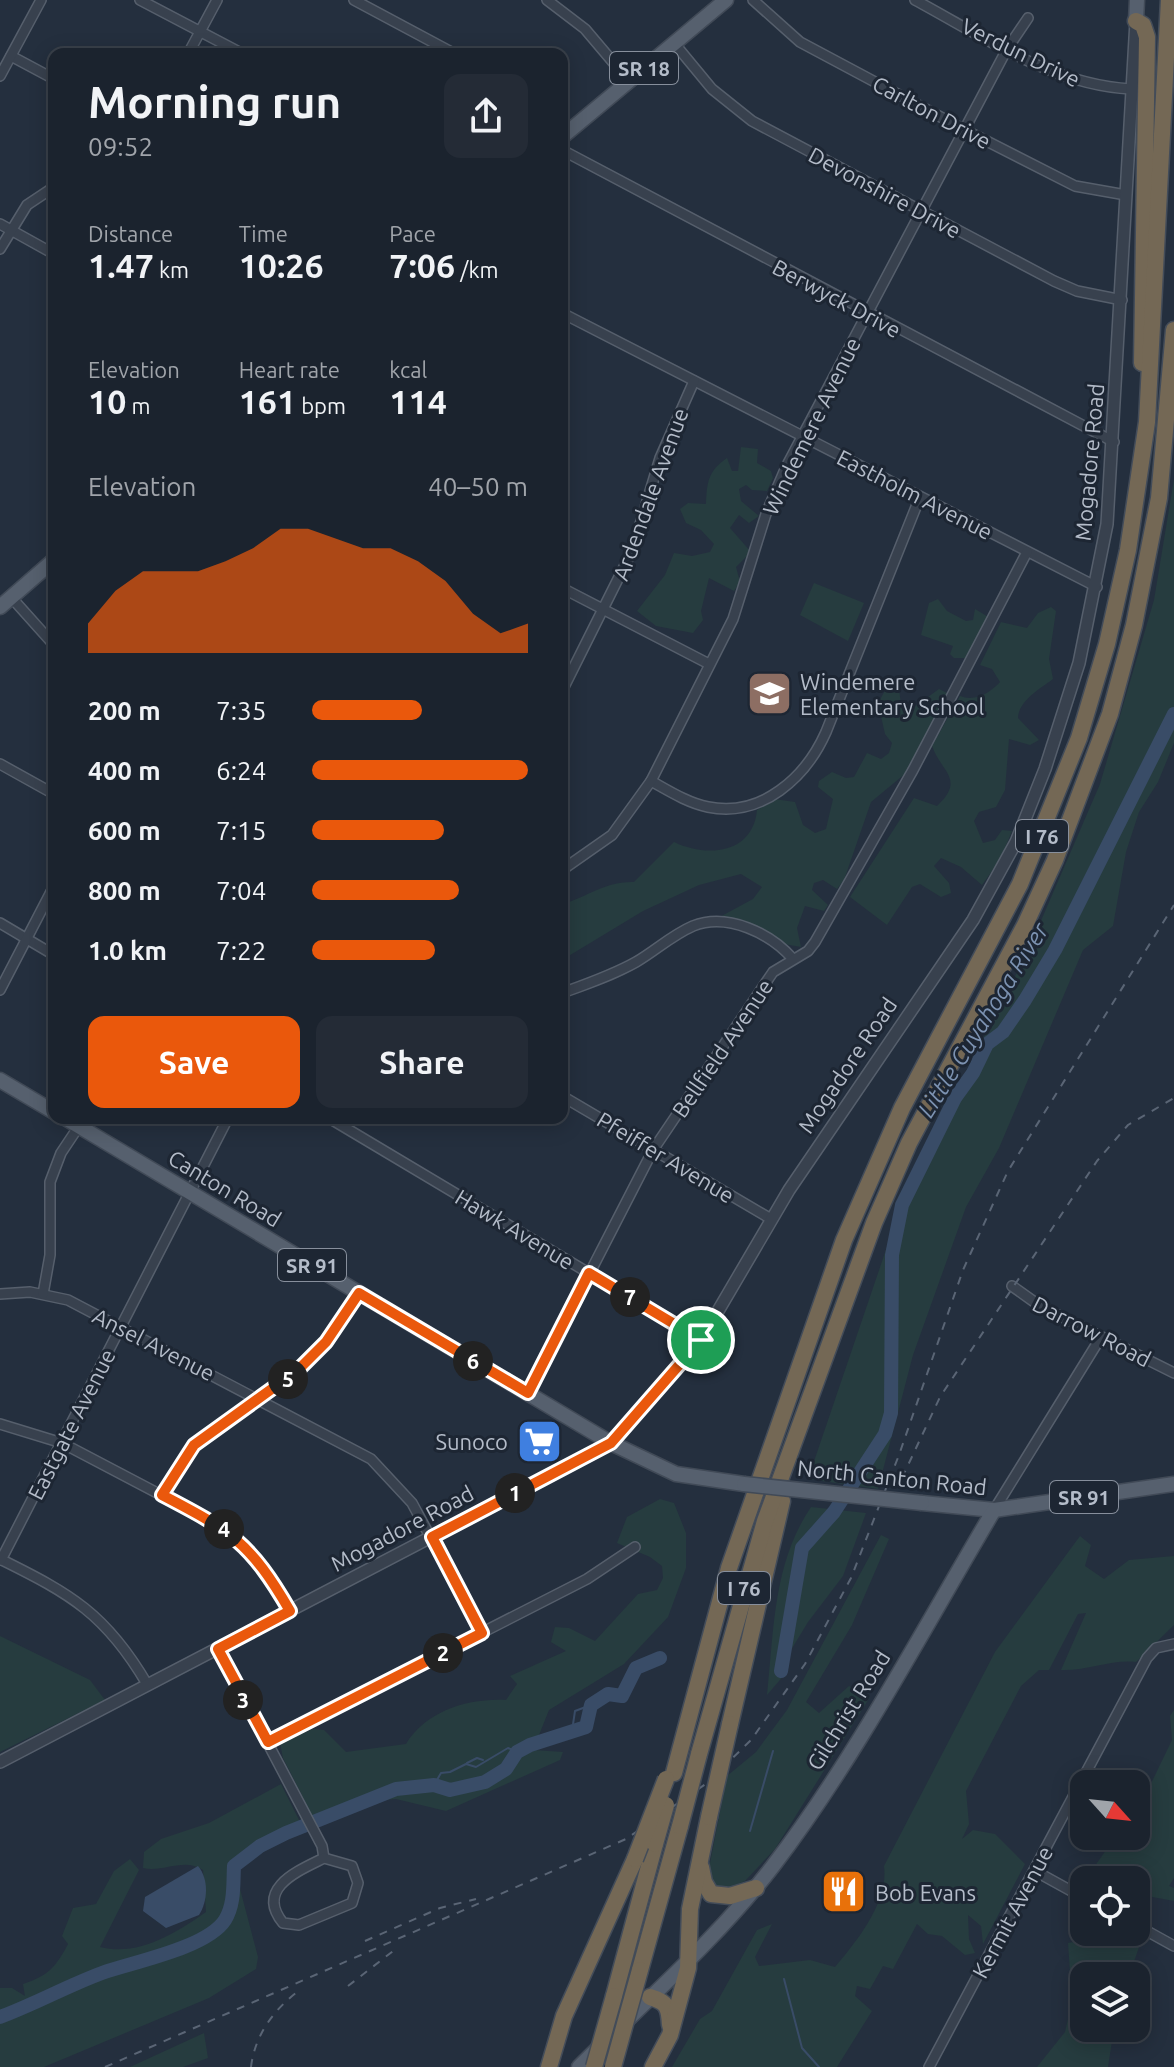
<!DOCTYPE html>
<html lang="en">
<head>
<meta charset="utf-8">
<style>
	:root { --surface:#1b232e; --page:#242b36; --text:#f1f3f6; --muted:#a0a4aa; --line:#39404a; --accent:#ea580c }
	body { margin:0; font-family:Ubuntu,sans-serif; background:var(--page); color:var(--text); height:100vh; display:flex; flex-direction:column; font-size:30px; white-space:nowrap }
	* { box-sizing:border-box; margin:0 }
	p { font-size:26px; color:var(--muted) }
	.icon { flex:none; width:44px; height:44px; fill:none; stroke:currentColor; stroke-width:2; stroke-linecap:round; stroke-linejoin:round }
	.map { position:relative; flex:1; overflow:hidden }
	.drawer { position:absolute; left:48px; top:48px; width:520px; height:1076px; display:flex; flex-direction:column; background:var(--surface); border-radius:16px; box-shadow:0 4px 20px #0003,0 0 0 2px var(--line) }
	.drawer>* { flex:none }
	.needle { width:52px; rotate:117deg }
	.tools { position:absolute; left:1070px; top:1770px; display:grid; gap:16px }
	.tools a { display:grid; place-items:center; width:80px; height:80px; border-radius:16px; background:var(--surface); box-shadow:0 4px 20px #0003,0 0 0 2px var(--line); font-size:40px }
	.pin { position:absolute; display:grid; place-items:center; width:68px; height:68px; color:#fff; margin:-34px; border:4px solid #fff; border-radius:50%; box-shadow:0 2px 8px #0007 }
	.km { position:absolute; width:40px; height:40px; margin:-20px; border-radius:50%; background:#222; color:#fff; font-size:22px; line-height:40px; text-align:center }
	.round { display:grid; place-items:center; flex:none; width:84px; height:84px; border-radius:16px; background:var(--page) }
	.headline { display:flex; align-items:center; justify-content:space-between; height:136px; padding:0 40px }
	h1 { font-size:44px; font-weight:700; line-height:60px }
	.figures { display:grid; grid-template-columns:repeat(3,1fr); gap:12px; height:136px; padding:8px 40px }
	.figures div { display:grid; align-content:center }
	.figures b { font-size:34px; font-weight:700 }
	.figures small { font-size:22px; font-weight:400 }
	.figures p { font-size:22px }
	.chart { height:224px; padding:16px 40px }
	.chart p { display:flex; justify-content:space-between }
	.chart svg { width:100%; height:144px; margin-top:8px; fill:var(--accent); opacity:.7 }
	.action { display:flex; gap:16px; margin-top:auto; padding:16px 40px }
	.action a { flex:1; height:92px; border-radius:16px; background:var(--accent); color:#fff; font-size:32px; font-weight:700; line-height:92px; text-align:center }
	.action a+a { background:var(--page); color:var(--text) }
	ul { padding:0 40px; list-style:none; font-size:26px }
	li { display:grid; grid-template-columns:128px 96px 1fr; align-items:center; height:60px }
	li i { height:20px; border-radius:10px; background:var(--accent) }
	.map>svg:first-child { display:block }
	.green { fill:#263c3f }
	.water { fill:#394c67 }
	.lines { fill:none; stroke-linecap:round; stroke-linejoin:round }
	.stream { stroke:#394c67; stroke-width:2 }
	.river { stroke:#394c67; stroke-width:14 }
	.minor-casing { stroke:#565f6c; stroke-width:12 }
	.tertiary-casing { stroke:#565f6c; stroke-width:14 }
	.primary-casing { stroke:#414a57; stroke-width:17 }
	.motorway-casing { stroke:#434c59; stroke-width:19 }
	.minor { stroke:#38414e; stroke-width:9 }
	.tertiary { stroke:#38414e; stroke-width:11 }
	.primary { stroke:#56606e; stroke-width:14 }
	.motorway { stroke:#746855; stroke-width:16 }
	.rail { stroke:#5a6575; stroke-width:2; stroke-dasharray:8 8; stroke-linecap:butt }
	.primary-bridge-casing { stroke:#414a57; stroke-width:17; stroke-linecap:butt }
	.motorway-bridge-casing { stroke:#434c59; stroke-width:19; stroke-linecap:butt }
	.primary-bridge { stroke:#56606e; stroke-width:14 }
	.motorway-bridge { stroke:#746855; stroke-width:16 }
	.route-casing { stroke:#fff; stroke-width:16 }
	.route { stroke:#ea580c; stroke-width:10 }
	.labels { text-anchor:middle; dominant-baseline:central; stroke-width:6; stroke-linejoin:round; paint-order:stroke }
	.shield { fill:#1d2633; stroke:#878f9c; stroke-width:2 }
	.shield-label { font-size:20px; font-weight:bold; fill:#b4bcc9 }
	.street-label { font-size:22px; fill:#b4bcc9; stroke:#1d2633 }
	.poi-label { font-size:22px; fill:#b4bcc9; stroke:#1d2633; text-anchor:start }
	.water-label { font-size:24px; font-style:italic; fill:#7c92b1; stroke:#1d2633 }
</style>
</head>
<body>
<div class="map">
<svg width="1174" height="2067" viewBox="0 0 1174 2067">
	<rect width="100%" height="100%" fill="#242f3e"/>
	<g class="green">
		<path d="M741,447L758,449L757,463L771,471L773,478L767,491L752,490L746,485L739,489L741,501L759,516L749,523L739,515L730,528L751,552L736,567L740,582L734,591L709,578L701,611L703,620L693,633L656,626L637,611L665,575L674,553L692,556L710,552L714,544L701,530L686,523L680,509L688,503L706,504C707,482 708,471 727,458L732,471H738Z"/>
		<polygon points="1174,479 1174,743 1158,782 1139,812 1126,852 1113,926 1083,950 999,1148 966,1207 913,1355 878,1489 808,1479 909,1182 1027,953 1100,784 1154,600"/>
		<polygon points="814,583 864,603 848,641 800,615"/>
		<polygon points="938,599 947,611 966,621 973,620 975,609 990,618 969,658 954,658 950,654 953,646 921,635 929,603"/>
		<path d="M1051,607L1056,611L1049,659L1053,679C1040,689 1019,700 1018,718L1039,740L1030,745L1009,739L1005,790L996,807L979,812L974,821L983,843L995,840L1002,830L1012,831L1000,860L982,885L961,867L941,858L934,866L949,883L951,893L941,897L920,884L912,887L887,925L850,897L914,798L937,806C966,779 941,772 932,746L960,696C975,702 990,693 1000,682L992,669L980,665L1001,622L1027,628L1038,613Z"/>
		<path d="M887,687L899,688L901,705L910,710L939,689L947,693L906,773L871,802L844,880L837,889L823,880L814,883L812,890L828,905L824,911L805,906L797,928L801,947L784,944L716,919L753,899L762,887L741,874L699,885L643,911L562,960V904C588,897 605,881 634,882L674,842C707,858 753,854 757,810L774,799L795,802L803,825L815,833L826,829L833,799L818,787L819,781L832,772L846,778L854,777L867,753L881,759L889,753L892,743L885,734L878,703Z"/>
		<path d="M660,1499L674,1503L686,1533V1568L668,1617L624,1664L549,1710L533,1750L563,1752L560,1760L446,1811L396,1799L369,1801L316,1823L283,1758L280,1743L313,1729L324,1730L346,1752L406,1744C426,1711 468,1698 506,1700L517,1684L510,1676L566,1651L551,1642L555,1627L569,1628L595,1641L638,1594L657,1590L663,1578L662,1566L650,1557L617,1543L627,1517Z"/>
		<path d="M811,1507L866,1513L843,1576L808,1622L788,1655L785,1674L767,1695C774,1630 773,1563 811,1507Z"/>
		<polygon points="881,1535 889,1539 852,1625 806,1702 819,1713 849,1686 870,1697 775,1849 745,1881 723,1891 713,1886 709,1868 727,1776 756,1752 787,1710"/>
		<path d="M1080,1536L1091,1545L1085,1566L1104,1579L1129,1560L1174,1556V1625L1136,1662C1112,1659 1088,1671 1061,1670L1086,1613L1078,1614L1049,1670H1039L1021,1686L966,1791L969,1824L962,1839L973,1830L995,1834L1025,1864L983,1944L981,1926L968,1915L969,1939L975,1953L965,1955L942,1936L928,1934L917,1924L893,1969L883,1966L870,1989L857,1986L855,1996L872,2011L837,2067H672L700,2019L712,2011L757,1930L772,1924L755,1957L759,1966L810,1960L835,1967C856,1942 889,1902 884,1866L995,1652Z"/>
		<polygon points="0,1636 90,1680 105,1700 0,1752"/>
		<polygon points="1174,1710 1174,1878 1169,1886 1174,1888 1174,1901 1136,1894 1136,1880 1085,1880 1116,1836 1136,1836 1136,1799 1145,1796 1172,1740 1170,1716"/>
		<path d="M281,1784L303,1828L260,1846L234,1866L258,1957L256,1969L209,1998L44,2067H0V1988H12L25,1996L23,1984C48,1976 56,1967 68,1944L62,1936L73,1908L96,1904L114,1871L130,1859L139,1870L100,1947C138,1957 176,1933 206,1912L203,1870C184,1857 163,1873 143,1868L144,1852L161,1839L209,1823Z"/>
		<polygon points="1136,1930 1145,1930 1129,1976 1084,1976 1084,2028 1114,2028 1108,2067 1037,2067 1065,2032 1072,2001 1068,1943"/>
		<polygon points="204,2033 208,2058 183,2067 130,2067"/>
	</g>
	<path class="water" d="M198,1866C209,1879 208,1901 199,1915L166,1928L143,1911L145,1897Z"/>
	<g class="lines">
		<g class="stream">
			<polyline points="781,1671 781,1669"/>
			<polyline points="572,1731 575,1711 591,1705"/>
			<polyline points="467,1763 477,1758 483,1760"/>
			<polyline points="434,1785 441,1773 450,1772 466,1764 476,1767 508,1748 517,1752"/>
			<polyline points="750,1831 773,1751"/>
			<polyline points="784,1979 802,2048 819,2067"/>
		</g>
		<g class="river">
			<polyline points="781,1671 802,1548 834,1512 885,1434 891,1413 892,1255 902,1205 955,1098 973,1073 987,1044 1003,1032 1025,1000 1055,950 1174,714"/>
			<path d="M0,2017C35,2004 67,1986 102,1973C133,1962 207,1948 225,1920C235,1904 233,1883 234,1866L260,1846L286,1833L396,1789L434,1785L450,1790L485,1782L506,1769L517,1752L530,1745L586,1727L591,1705L608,1694L622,1696L636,1668L660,1658"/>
		</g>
		<defs>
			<g id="minor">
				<polyline points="140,0 243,54"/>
				<polyline points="354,0 455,54"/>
				<polyline points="547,0 585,29 629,81"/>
				<polyline points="753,0 800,42 965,130 1075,186 1126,195"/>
				<path d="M915,0C984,37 1052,85 1131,89"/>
				<polyline points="674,43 712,89 752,121 1054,281 1077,291 1122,300"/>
				<polyline points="188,54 217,0"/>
				<polyline points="11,56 54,79"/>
				<polyline points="0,76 41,0"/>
				<polyline points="562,150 1114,442"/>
				<polyline points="0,224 54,254"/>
				<polyline points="0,249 27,205 54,187"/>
				<polyline points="562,313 1097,587"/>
				<polyline points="562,588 709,664"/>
				<polyline points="11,597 54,645"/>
				<polyline points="562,691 632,551 660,458 694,381"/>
				<polyline points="0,764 54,794"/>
				<path d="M651,781C669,791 688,803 708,807C762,818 806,777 826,732L920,497"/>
				<polyline points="562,870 612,835 651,781 733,619 766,514 786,467 1007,49 1028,18"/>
				<polyline points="0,923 54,955"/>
				<polyline points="0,990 54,886"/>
				<path d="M562,993C587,984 613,975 636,962C655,951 672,935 693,926C728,912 771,934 793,959"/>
				<polyline points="562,1096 771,1219"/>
				<polyline points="329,1118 701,1340"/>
				<polyline points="1012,1286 1040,1306 1174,1373"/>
				<polyline points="0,1294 30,1292 68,1300 371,1459 412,1503 482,1633"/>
				<polyline points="43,1294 50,1255 50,1182 61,1153 79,1126"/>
				<polyline points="528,1393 653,1150 773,972 808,951 815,942 913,770 1027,552"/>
				<path d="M0,1424L62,1443L222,1527C254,1548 272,1579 290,1611"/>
				<polyline points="162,1495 194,1445 298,1370 326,1342 359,1293"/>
				<polyline points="994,1510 1101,1337"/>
				<path d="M0,1559C71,1594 106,1614 147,1684"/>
				<polyline points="1,1560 228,1118"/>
				<polyline points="218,1649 322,1846 324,1858"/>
				<polyline points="268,1742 587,1579 635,1547"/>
				<path d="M324,1858L352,1866L358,1883L352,1903L299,1925L283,1923C255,1888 298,1871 324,1858Z"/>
				<polyline points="1035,1871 1084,1898"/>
				<polyline points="1136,1925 1174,1946"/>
				<polyline points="929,2067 1147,1658 1156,1648 1174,1644"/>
			</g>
			<polyline id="tertiary" points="0,1762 611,1443 701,1340 789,1190 973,920 1016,842 1045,769 1079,663 1107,524 1136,21"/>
			<g id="primary">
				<polyline points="1136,21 1137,0"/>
				<polyline points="562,137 726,0"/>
				<polyline points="0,607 54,560"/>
				<polyline points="0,1080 54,1112"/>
				<polyline points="65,1118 611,1443 676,1474 744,1484"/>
				<polyline points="922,1503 994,1510 1174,1484"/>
				<path d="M579,2067C644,2002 717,1939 773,1866C855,1759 925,1626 994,1510"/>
			</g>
			<g id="motorway">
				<polyline points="1136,21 1143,25 1147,37 1142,363"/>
				<polyline points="730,1724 782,1501"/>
				<polyline points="699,1754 765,1521 874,1223 909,1143 1025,925 1055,860 1110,714 1134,625 1159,498 1174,330"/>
				<polyline points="674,1773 729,1568 844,1240 902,1108 1020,884 1079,738 1107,644 1128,550 1147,422 1169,0"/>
				<polyline points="701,1867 704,1882 711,1894 730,1896 756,1888"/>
				<polyline points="640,1970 680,1826"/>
				<polyline points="614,1996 655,1844"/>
				<path d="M650,1997C667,2002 669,2007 670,2025"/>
				<polyline points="549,2067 564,2016 635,1859"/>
				<polyline points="653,2067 670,2035 688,1968 690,1909 709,1817"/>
			</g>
		</defs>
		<use href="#minor" class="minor-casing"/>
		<use href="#tertiary" class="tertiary-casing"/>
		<use href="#primary" class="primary-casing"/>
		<use href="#motorway" class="motorway-casing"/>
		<use href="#minor" class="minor"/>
		<use href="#tertiary" class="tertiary"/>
		<use href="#primary" class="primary"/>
		<use href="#motorway" class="motorway"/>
		<g class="rail">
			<polyline points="902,1478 940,1397 1097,1161 1128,1125 1174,1098"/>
			<polyline points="365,1941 440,1908 476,1899"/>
			<polyline points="348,1986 397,1948"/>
			<polyline points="105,2067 626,1839 707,1783 751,1740 805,1664 851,1578 899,1455 963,1270 1008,1171 1174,905"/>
			<path d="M251,2067C255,2034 275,2008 301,1989"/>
		</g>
		<defs>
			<polyline id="primary-bridge" points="744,1484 922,1503"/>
			<g id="motorway-bridge">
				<polyline points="709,1817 730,1724"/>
				<polyline points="680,1826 699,1754"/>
				<polyline points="655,1844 666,1805"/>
				<polyline points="635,1859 666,1779"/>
				<polyline points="594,2067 614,1996"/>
				<polyline points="613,2067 640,1970"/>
			</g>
		</defs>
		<use href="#primary-bridge" class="primary-bridge-casing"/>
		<use href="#motorway-bridge" class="motorway-bridge-casing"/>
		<use href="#primary-bridge" class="primary-bridge"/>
		<use href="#motorway-bridge" class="motorway-bridge"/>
	</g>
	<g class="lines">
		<defs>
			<path id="route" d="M589,1273L701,1340L611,1443L432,1537L482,1633L268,1742L218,1649L290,1611C250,1542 231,1531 162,1495L194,1445L298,1370L326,1342L359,1293L528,1393Z"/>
		</defs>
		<use href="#route" class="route-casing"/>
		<use href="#route" class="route"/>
	</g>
	<defs>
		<symbol id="school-square" viewBox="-11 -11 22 22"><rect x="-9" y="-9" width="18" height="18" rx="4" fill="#8d6e63" stroke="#1d2633"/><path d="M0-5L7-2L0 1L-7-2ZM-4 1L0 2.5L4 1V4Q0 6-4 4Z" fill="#fff"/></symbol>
		<symbol id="supermarket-square" viewBox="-11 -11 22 22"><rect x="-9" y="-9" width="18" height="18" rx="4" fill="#3f7fe0" stroke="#1d2633"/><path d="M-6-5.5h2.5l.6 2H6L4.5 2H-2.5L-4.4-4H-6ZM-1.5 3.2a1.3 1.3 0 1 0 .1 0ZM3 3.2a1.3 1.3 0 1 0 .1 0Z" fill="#fff"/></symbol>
		<symbol id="restaurant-square" viewBox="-11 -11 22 22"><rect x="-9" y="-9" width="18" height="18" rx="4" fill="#e8710a" stroke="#1d2633"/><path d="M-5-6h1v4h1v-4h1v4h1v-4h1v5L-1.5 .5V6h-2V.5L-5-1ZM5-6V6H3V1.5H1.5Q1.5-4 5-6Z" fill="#fff"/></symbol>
	</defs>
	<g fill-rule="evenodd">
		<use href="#school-square" x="744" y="668" width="51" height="51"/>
		<use href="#supermarket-square" x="514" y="1416" width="51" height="51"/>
		<use href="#restaurant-square" x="818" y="1866" width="51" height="51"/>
	</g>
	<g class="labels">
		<g class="shield">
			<rect x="610" y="52" width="68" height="32" rx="6"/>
			<rect x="1016" y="820" width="52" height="32" rx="6"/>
			<rect x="278" y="1249" width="68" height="32" rx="6"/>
			<rect x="1050" y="1481" width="68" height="32" rx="6"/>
			<rect x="718" y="1572" width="52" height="32" rx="6"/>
		</g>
		<g class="shield-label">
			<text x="644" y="68">SR 18</text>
			<text x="1042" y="836">I 76</text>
			<text x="312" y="1265">SR 91</text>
			<text x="1084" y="1497">SR 91</text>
			<text x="744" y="1588">I 76</text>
		</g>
		<g class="street-label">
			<text transform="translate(1021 52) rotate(26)">Verdun Drive</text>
			<text transform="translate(932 112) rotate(28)">Carlton Drive</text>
			<text transform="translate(885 192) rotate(28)">Devonshire Drive</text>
			<text transform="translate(837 298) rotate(28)">Berwyck Drive</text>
			<text transform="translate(811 426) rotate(-64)">Windemere Avenue</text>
			<text transform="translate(1089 462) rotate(-85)">Mogadore Road</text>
			<text transform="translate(650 494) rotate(-70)">Ardendale Avenue</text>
			<text transform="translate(915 494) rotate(27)">Eastholm Avenue</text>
			<text transform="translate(722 1048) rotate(-56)">Bellfield Avenue</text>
			<text transform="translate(847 1065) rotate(-56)">Mogadore Road</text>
			<text transform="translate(666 1157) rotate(31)">Pfeiffer Avenue</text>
			<text transform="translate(225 1188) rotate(31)">Canton Road</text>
			<text transform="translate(515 1229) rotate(31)">Hawk Avenue</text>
			<text transform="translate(1092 1331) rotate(27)">Darrow Road</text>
			<text transform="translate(154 1344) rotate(27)">Ansel Avenue</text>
			<text transform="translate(71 1424) rotate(-63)">Eastgate Avenue</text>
			<text transform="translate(892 1477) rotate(6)">North Canton Road</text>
			<text transform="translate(402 1528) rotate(-28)">Mogadore Road</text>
			<text transform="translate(848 1710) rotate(-58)">Gilchrist Road</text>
			<text transform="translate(1012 1912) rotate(-62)">Kermit Avenue</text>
		</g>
		<g class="poi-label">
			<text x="800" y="681">Windemere<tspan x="800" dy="25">Elementary School</tspan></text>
			<text x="508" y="1441" text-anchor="end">Sunoco</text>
			<text x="875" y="1892">Bob Evans</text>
		</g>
		<g class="water-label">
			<text transform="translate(983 1020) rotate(-58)">Little Cuyahoga River</text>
		</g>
	</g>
</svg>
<div class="tools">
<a><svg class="needle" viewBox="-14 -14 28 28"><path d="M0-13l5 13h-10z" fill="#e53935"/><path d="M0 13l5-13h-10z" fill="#a0a4aa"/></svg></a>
<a><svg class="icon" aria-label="locate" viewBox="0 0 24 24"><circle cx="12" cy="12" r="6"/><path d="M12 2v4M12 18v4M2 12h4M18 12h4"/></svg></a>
<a><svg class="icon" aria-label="layers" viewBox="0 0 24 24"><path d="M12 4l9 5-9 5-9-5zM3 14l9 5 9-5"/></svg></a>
</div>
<div class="pin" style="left:701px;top:1340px;background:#1e9e55"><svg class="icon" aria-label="arrive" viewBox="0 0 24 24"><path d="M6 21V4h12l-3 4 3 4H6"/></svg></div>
<b class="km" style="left:515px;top:1493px">1</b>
<b class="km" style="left:443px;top:1653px">2</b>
<b class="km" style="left:243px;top:1700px">3</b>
<b class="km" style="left:224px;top:1529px">4</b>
<b class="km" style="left:288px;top:1379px">5</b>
<b class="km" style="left:473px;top:1361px">6</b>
<b class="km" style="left:630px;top:1297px">7</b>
<section class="drawer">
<div class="headline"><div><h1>Morning run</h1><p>09:52</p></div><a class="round"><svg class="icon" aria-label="share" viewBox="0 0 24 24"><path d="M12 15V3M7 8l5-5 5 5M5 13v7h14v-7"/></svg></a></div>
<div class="figures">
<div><p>Distance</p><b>1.47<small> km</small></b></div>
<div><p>Time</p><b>10:26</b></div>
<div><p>Pace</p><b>7:06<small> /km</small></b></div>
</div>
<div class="figures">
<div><p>Elevation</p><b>10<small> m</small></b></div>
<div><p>Heart rate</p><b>161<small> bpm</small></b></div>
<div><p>kcal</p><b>114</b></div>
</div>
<div class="chart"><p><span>Elevation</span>40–50 m</p>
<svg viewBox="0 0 160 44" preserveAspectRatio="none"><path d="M0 44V35L10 25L20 19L30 19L40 19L50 16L60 12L70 6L80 6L90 9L100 12L110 12L120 16L130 22L140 32L150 38L160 35V44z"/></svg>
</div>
<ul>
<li><b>200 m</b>7:35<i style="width:51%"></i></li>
<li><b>400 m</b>6:24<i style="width:100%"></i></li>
<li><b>600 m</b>7:15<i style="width:61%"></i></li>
<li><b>800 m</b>7:04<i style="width:68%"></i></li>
<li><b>1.0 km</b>7:22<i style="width:57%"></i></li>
</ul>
<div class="action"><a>Save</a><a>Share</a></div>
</section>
</div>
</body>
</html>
